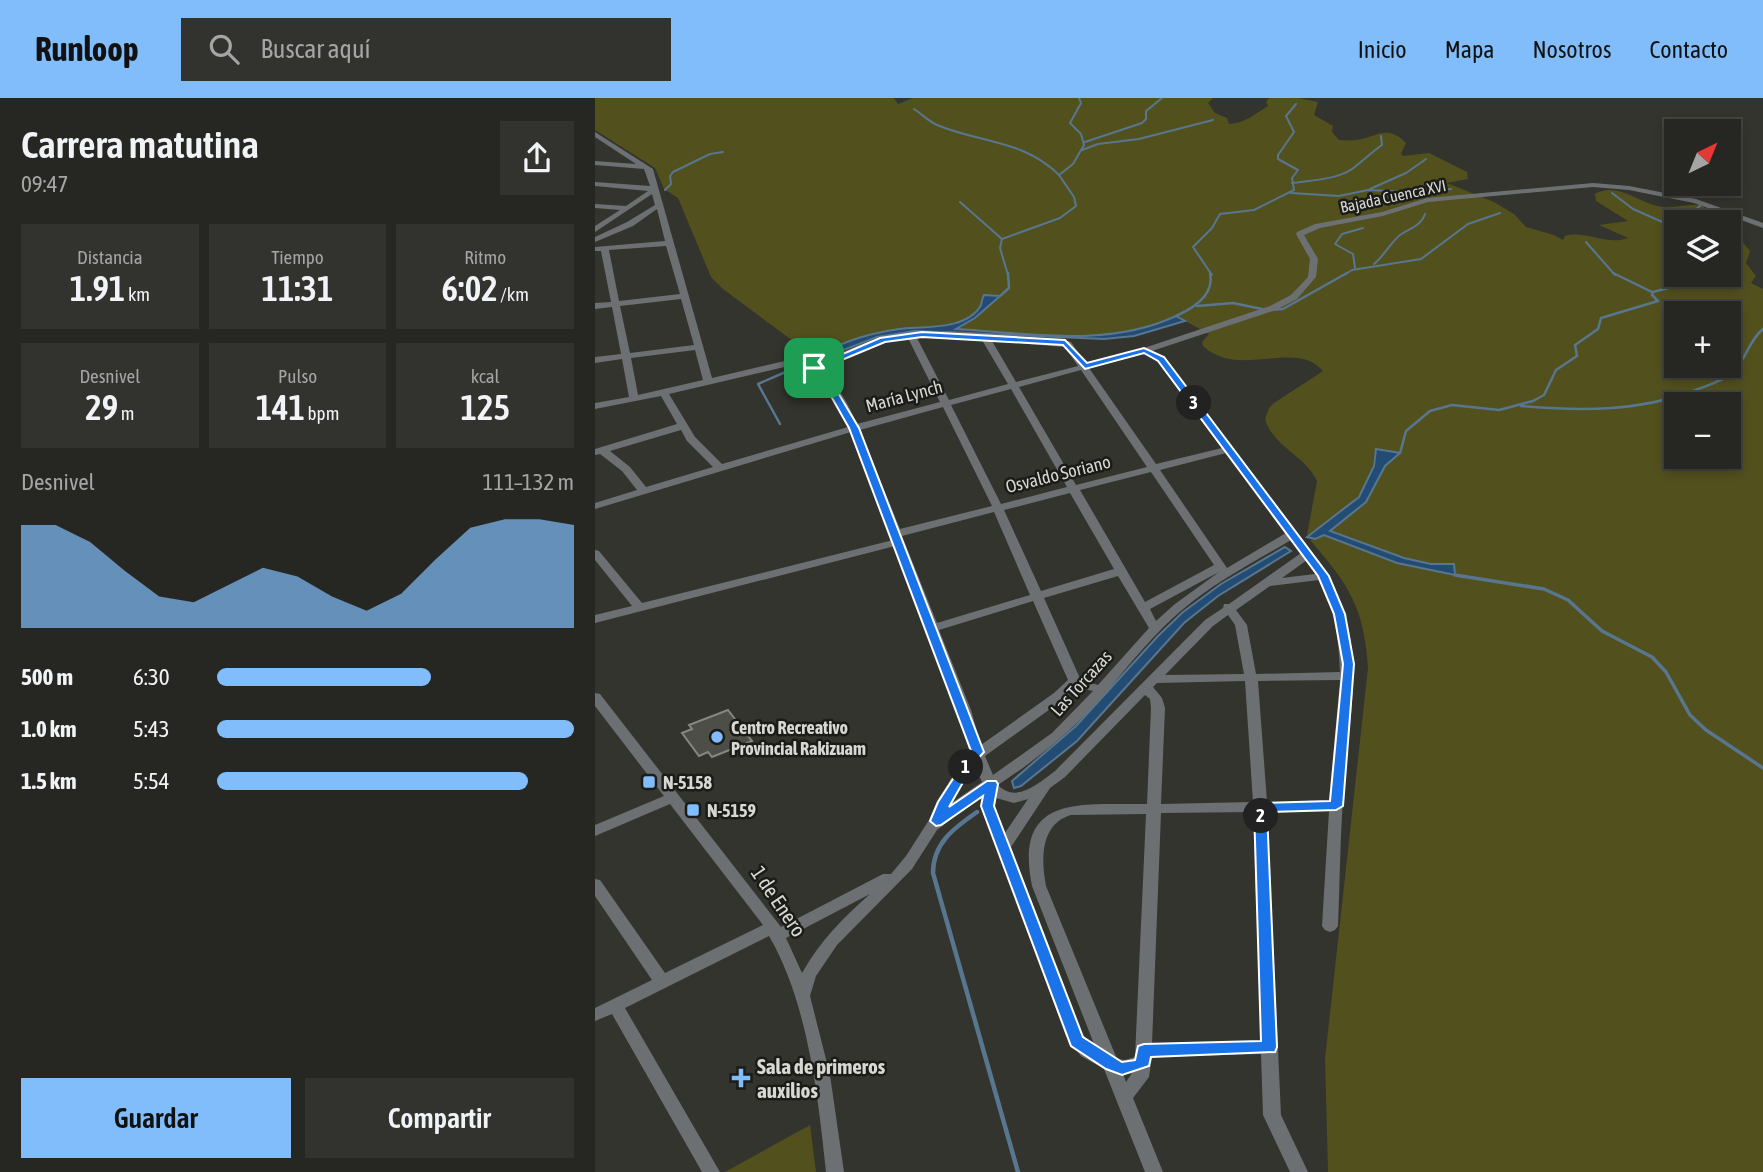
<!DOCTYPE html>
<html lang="es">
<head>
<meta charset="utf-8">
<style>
	:root { --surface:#262722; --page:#32332f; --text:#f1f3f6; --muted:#a4a5a5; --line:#424440; --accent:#80bdfa }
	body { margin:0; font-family:"Asap Condensed",sans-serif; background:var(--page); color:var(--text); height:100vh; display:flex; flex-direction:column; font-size:26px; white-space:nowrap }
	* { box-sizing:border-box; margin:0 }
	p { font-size:23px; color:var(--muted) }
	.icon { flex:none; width:38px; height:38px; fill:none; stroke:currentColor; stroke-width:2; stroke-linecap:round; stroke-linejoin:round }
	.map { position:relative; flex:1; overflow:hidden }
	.side { display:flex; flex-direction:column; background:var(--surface); width:595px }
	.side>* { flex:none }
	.needle { width:46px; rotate:43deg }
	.controls { position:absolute; left:1069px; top:21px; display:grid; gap:14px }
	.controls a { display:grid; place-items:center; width:77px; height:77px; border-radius:0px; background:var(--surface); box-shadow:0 4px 10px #0003,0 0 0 2px var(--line); font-size:35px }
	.pin { position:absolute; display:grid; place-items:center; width:60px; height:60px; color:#fff; margin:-30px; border-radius:14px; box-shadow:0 4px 10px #0006 }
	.km { position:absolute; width:35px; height:35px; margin:-18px; border-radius:50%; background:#222; color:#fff; font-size:19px; line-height:35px; text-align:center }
	.round { display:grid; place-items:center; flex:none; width:74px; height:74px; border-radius:0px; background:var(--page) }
	.head { display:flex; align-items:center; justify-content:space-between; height:119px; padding:0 21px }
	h1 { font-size:38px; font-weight:600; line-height:52px }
	.metrics { display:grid; grid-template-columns:repeat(3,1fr); gap:10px; height:119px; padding:7px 21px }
	.metrics div { display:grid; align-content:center; border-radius:0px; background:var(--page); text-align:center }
	.metrics b { font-size:35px; font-weight:600 }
	.metrics small { font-size:19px; font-weight:400 }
	.metrics p { font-size:19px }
	.chart { height:196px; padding:14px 21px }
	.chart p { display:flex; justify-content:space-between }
	.chart svg { width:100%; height:126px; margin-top:7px; fill:var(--accent); opacity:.7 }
	.action { display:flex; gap:14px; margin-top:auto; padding:14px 21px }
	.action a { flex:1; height:80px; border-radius:0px; background:var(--accent); color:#111; font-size:28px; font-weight:600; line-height:80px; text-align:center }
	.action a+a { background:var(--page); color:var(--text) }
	ul { padding:0 21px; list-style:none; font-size:23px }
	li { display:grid; grid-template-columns:112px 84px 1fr; align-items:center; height:52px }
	li i { height:18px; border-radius:9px; background:var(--accent) }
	header { display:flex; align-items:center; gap:42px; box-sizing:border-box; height:98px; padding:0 35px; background:var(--accent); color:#111 }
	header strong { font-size:33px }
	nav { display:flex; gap:38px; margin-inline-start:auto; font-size:24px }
	.search { width:490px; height:63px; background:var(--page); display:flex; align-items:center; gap:18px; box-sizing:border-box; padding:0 24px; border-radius:0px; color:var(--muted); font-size:26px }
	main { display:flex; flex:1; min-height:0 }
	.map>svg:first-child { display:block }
	.green { fill:#52501d; fill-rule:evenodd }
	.water { fill:#224c73; stroke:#587690; stroke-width:2 }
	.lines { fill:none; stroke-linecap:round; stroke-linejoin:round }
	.stream-far3 { stroke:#587690; stroke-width:2 }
	.stream-far2 { stroke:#587690; stroke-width:2.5 }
	.stream-far1 { stroke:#587690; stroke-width:3.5 }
	.stream { stroke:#587690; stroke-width:4.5 }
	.building { fill:#4e4e48; stroke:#87877f; stroke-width:2 }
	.minor { fill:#6d7072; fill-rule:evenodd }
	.route { fill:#1a73e8; stroke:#fff; stroke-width:2; fill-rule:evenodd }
	.poi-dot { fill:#80bdfa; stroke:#1b1b18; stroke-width:2.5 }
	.labels { text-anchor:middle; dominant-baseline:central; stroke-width:5; stroke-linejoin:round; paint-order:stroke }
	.far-street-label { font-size:16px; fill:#d7d7d3; stroke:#1b1b18 }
	.street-label { font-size:18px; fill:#d7d7d3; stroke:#1b1b18 }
	.poi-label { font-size:18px; font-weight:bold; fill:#d7d7d3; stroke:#1b1b18; text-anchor:start }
	.near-street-label { font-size:21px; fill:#d7d7d3; stroke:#1b1b18 }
	.near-poi-label { font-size:21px; font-weight:bold; fill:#d7d7d3; stroke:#1b1b18; text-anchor:start }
</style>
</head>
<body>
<header>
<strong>Runloop</strong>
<div class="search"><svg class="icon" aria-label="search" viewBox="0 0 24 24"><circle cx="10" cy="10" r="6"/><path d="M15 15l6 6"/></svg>Buscar aquí</div>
<nav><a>Inicio</a><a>Mapa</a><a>Nosotros</a><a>Contacto</a></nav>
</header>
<main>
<section class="side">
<div class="head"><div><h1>Carrera matutina</h1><p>09:47</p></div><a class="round"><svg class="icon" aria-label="share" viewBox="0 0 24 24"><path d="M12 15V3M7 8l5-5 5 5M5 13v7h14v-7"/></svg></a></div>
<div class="metrics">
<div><p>Distancia</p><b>1.91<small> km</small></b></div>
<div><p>Tiempo</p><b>11:31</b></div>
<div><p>Ritmo</p><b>6:02<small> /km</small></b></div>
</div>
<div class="metrics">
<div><p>Desnivel</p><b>29<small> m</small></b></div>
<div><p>Pulso</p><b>141<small> bpm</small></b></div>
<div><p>kcal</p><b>125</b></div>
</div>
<div class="chart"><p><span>Desnivel</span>111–132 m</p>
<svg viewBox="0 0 160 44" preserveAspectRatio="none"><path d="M0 44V8L10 8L20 14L30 24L40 33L50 35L60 29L70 23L80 26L90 33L100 38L110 32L120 20L130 9L140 6L150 6L160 8V44z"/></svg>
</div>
<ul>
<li><b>500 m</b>6:30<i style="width:60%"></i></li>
<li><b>1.0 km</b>5:43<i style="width:100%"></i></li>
<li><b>1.5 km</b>5:54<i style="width:87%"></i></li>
</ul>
<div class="action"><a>Guardar</a><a>Compartir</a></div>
</section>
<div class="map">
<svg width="1168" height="1074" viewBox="0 0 1168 1074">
	<rect width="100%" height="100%" fill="#33342d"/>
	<g class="green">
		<path d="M0,0H299L303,6L318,0H618L613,5L620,15L632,20L634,26C650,25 660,16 673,8L671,4L674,0H703L723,4L719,17L738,28L737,34L744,42C750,42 756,43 762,42C782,39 792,26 811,45L806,56L808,58L834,55L872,74L873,81L852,85L899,104L919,116L931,129L959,137L968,142L970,138C991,132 1011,148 1033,140L1004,127L1033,123L1001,103L1000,96C1022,84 1041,103 1062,108C1076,112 1091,105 1106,107L1109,109L1110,116L1135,122L1138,133L1155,153L1151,165L1161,178L1156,185L1168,191V1074H733L730,961L773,570C769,509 754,487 715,442L729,437L802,465L859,477L849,465C810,467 770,448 734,433L771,404L790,368L800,360L779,356C778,396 744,419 712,437L722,383C710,357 678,349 670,321L674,310L679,305L728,273C701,240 645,282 608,248L607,244L614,236L581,218C512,250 432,235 359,231L376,223L405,199L389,197C387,200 387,204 386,207C373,233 327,228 304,231C277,235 244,244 221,260L128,191L116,179L83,100L69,91L60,70L0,32ZM1082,124H1134V177H1082ZM1082,215H1134V268H1082ZM1082,306H1134V359H1082Z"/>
		<polygon points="215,1027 221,1074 130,1074"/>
	</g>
	<g class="water">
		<path d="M389,197L405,198L380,220L361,231C433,235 513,250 581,218L590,223L539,238L509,241L320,233L282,239L228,260H221C244,244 277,235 304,231C327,228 372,233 386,207C387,204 387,200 389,197Z"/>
		<polygon points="781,351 805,355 790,368 771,404 735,433 809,460 836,466 859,466 860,477 802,465 729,437 720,441 712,439 764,399 779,368"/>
		<polygon points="690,449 696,453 623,498 589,525 482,643 426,688 419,690 417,683 481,628 563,538 588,514 626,486"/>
	</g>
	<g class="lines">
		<g class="stream-far3">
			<path d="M319,11C327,16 333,23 342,27C385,45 429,42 464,77"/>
			<polyline points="490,44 547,25 551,21 551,13 567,0"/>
			<polyline points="487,52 503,46 544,41 618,22"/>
			<path d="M697,85C717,82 745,82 761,68C770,61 777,54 787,47L786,38"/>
			<polyline points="775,91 811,75 831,61"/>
			<polyline points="70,92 76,86 75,78 78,74 115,56 128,54"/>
			<polyline points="696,95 744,98 773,92 814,94 856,91"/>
			<polyline points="1017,95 1038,111 1081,130"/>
			<polyline points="365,104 407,141 405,150 413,177"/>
			<polyline points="1086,124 1106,107"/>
			<polyline points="1082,129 1074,143 1082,152"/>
			<polyline points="407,141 465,120 481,108 479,99 464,77 478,66 489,47 486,36 475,25 486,5 484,0"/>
			<polyline points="991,144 1020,177"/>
			<polyline points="1082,162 1079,166 1082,169"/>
			<path d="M779,166C789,158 797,143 805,137C815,130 826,128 830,116"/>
			<polyline points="760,170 758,156 740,146 747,136 768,130"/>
			<polyline points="617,177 598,149 617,130 625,116 659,112 699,92 697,80 703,72 683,61 683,57 699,34 691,18 701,6"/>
			<polyline points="749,177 757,172 826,161 873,126 905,115"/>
			<polyline points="1079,177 1082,174"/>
		</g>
		<g class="stream-far2">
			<polyline points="1018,175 1057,194"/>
			<polyline points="405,198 414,190 413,175"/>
			<polyline points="602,208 638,205 667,211"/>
			<polyline points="675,212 688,211 752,175"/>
			<path d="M581,218C599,210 620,197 615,175"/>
			<path d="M926,308C984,313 1042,314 1098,293C1111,288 1126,284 1137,275C1151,263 1153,243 1168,231"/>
			<polyline points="185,326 163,286 202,269"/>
			<polyline points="805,355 811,333 835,313 857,307 904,312 938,303 949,297 961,272 982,258 980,247 1003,231 1006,220 1063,203 1057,197 1058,194 1073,190 1076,186 1073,182 1081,175"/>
		</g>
		<polyline class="stream-far1" points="860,477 949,491 973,502 1007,533 1057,559 1071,574 1095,617 1111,632 1168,670"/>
		<path class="stream" d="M382,714C359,730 338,745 338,775L423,1074"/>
	</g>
	<polygon class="building" points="133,612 157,643 117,659 113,654 104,658 87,635 97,631 94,627"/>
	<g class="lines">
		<path class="minor" d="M0,34L58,71L117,280L194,262L206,263L218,267C241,258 265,245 289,239C347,226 414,239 473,243L476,244L491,266L546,251L675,208L696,197L713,179L715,161L701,136L702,134L720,126L787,114L832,100L998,85L1034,88L1101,101L1168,125V130L1099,105L1034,92L998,89L833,104L788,118L725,130L709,137L723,161L721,179L702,201L681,212L557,253L569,259L727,467C736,483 746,500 751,520C766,575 753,632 749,689C745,735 745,782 743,828L740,832L735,834L730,832L727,828L734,713L672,714L686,1017L713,1074H695L668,1017L666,956L557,959L554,979L538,1000L568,1074H550L509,971L486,958L471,938L386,708L388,697L342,732L317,771L242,847L221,878L215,898L235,977L249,1074H231C223,998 213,905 174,838L30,910L125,1074H107L17,916L0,923V910L57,882L0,798V781L5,782L70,875L168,827L75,706L0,738V727L69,698L0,608V595L5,596L186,829L288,776H296L311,758L334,722L342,703L370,659L375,655L362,612L300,448L0,525V517L37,508L0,462V452L4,453L47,505L298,442L256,334L0,411V405L42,392L27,373L5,356L0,357V351L82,326L66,298L0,311V305L34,299L27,261L0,265V259L26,256L17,209L0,211V205L16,204L6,153H0V149L70,143L62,111L38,128L0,144V139L32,124L60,107L57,96L0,134V128L25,112L0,110V106L31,108L53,93L0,88V84L55,88L49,71L0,67V63L41,66L0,39ZM71,148L85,196L24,203L14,152ZM86,201L99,247L35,255L25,208ZM349,239L387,242L413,286L354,302L322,240ZM313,240L345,304L262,326C253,306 243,285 224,271L290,244ZM397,243L470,249L483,268L421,284ZM100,252L108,282L43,297L36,260ZM548,256L563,263L627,350L561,366L494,270ZM194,268C227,270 241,302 253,329L127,366L100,339L74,296ZM486,272L552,369L481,387L424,289ZM416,291L472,389L406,406L356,307ZM348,309L397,408L305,431L265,332ZM86,332L92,343L118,369L51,389L35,369L15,353ZM631,355L691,435L632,470L565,372ZM556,374L619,467L550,504L485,392ZM475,395L519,471L446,493L409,412ZM399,414L435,497L342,525L307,438ZM696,442L706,455L634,506H629L628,510L610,522L460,673C444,685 421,706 403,687C444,660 478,632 510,596L513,595L514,591C537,563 560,535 587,512C620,484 659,464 696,442ZM712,462L720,476L687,480ZM624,474L580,506L561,523L555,511ZM523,478L554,530L503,587L488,583L484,578L449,500ZM724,482C740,511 744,542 745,574L661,576L652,527L641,512L675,488ZM438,503L473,582L459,595L386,647L376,612L344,532ZM633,517L640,527L649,576L570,577L618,528ZM745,582L734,703L672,704L663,583ZM650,583L658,704L566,706L570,610L567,600L558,589L562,585ZM480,589L498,593L457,635L398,677L390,658L469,601ZM550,597L555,601L556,610L552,706C488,707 418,694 437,788L501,951L486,935L416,749L455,690L470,679ZM379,666L387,684L355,706L356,703ZM401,700L419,705L433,701L410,735L400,708ZM658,714L666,943L557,946L566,715ZM551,716L540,959L530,962L522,961L451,788C446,762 445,726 476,717ZM275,796C248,820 225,843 207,875L191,840ZM537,975L531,984L528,976Z"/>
	</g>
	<path class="route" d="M327,234L470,242L492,265L549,250L569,259L734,478L750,516L759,566L748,708L741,712L672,714L682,949L680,954L556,959L554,968L527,977L511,971L476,948L386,708L388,698L346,727L341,728L335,723L343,704L376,653L254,330L228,284L215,270L285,240ZM327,239L468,247L490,271L549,255L563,263L723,478L739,516L748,566L735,703L665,705L659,709L666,943L549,946L543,948L540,962L527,964L488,939L399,708L403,686L401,683H392L354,709L379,665L389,654L264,330L236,283L225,271L290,244Z"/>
	<g class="poi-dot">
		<circle cx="122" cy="639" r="7"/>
		<rect x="47" y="677" width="14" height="14" rx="3.5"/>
		<rect x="91" y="705" width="14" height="14" rx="3.5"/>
		<path d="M142.5 969.5h7v7h7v7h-7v7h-7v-7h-7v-7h7z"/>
	</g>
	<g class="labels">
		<g class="far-street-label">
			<text transform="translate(798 98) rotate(-12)">Bajada Cuenca XVI</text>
		</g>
		<g class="street-label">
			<text transform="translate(309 298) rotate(-15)">María Lynch</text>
			<text transform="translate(463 376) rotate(-14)">Osvaldo Soriano</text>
			<text transform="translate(486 585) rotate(-48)">Las Torcazas</text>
		</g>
		<g class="poi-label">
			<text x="136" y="629">Centro Recreativo<tspan x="136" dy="21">Provincial Rakizuam</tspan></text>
			<text x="68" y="684">N-5158</text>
			<text x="112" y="712">N-5159</text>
		</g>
		<g class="near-street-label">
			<text transform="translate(184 803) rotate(56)">1 de Enero</text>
		</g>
		<g class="near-poi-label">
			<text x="162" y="968">Sala de primeros<tspan x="162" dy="24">auxilios</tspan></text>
		</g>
	</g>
</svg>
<div class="controls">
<a><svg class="needle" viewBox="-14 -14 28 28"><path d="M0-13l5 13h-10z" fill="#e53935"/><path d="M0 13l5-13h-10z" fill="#a4a5a5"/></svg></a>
<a><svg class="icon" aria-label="layers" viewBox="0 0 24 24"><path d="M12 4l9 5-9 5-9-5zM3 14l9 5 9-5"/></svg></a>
<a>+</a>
<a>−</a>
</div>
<div class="pin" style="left:219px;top:270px;background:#1e9e55"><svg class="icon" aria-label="arrive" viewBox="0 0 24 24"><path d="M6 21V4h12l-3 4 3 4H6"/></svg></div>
<b class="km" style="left:371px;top:669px">1</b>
<b class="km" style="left:666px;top:718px">2</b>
<b class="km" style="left:599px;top:305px">3</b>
</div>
</main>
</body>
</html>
